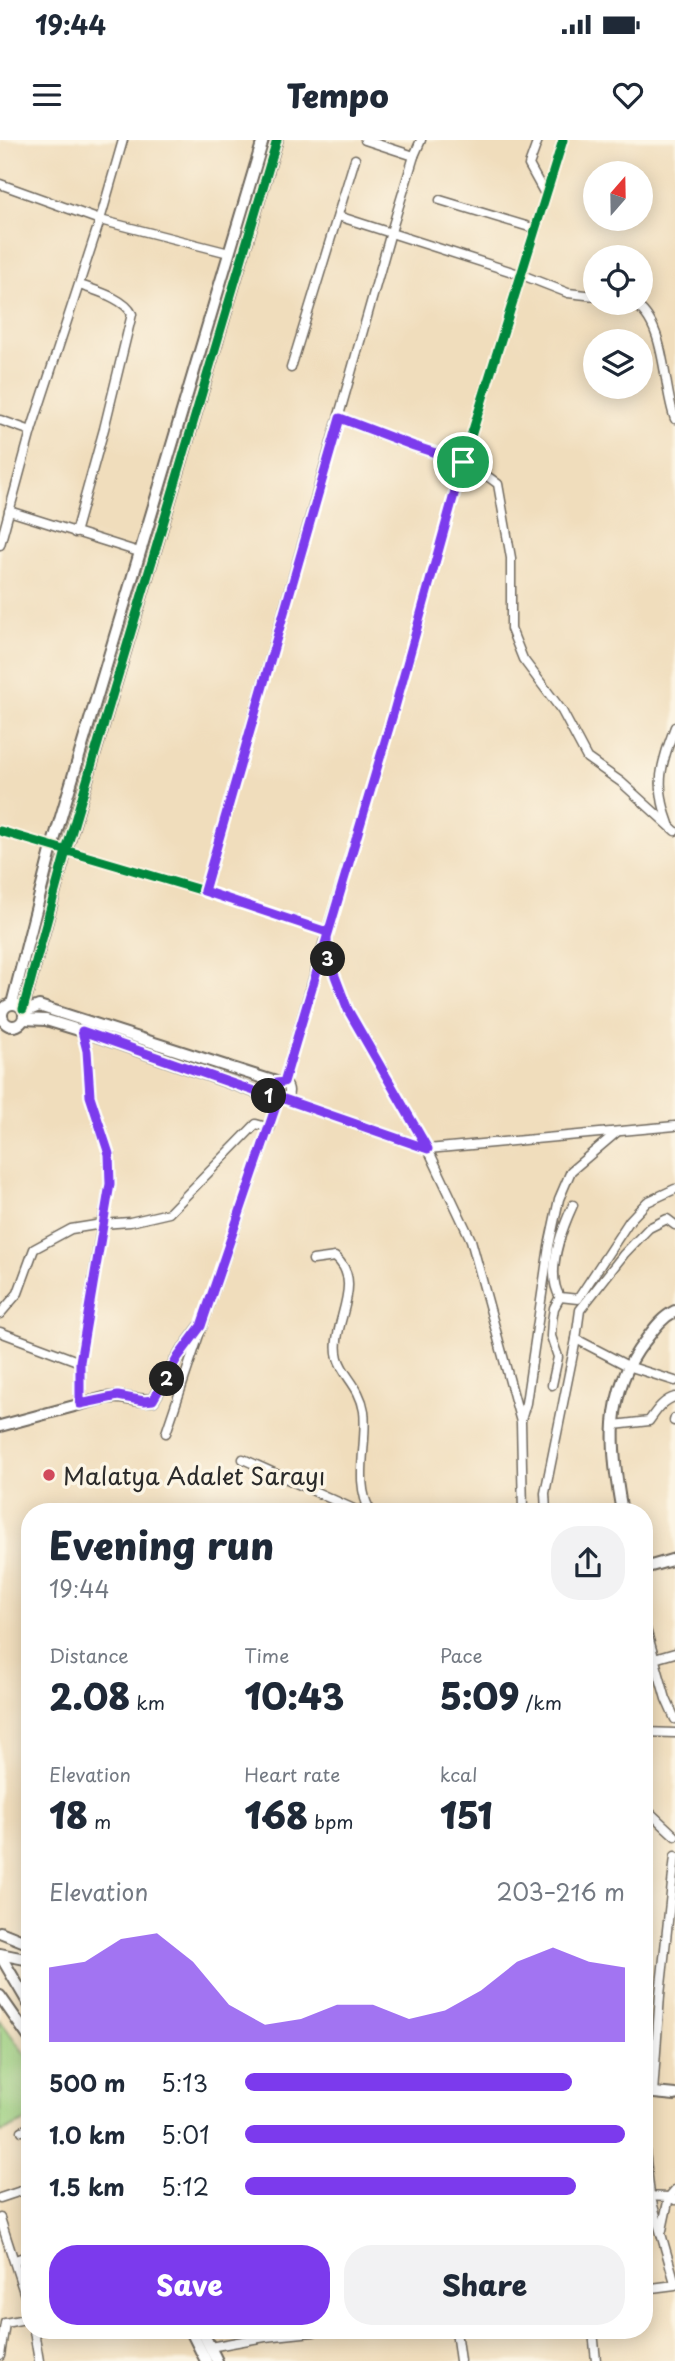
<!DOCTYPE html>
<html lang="en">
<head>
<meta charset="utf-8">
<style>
	:root { --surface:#fff; --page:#f2f2f3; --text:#1f2937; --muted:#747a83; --accent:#7c3aed }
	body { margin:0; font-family:"Playpen Sans",sans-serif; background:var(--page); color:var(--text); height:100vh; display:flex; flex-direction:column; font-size:26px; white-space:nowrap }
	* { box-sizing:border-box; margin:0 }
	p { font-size:23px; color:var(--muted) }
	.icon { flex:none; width:38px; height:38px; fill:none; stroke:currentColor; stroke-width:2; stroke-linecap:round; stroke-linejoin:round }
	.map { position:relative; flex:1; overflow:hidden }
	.sheet { position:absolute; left:21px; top:1363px; width:632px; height:836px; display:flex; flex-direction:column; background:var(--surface); border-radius:28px; box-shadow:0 4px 18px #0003 }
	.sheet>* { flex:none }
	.needle { width:46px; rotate:20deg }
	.buttons { position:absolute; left:583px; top:21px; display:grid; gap:14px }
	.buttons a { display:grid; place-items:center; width:70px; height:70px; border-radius:50%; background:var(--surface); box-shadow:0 4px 18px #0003; font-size:35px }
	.pin { position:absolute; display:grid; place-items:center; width:60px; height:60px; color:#fff; margin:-30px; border:4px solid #fff; border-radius:50%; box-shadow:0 2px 7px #0007 }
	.km { position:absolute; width:35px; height:35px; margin:-18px; border-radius:50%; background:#222; color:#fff; font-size:19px; line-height:35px; text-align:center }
	.round { display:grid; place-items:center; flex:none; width:74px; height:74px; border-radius:28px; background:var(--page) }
	.headline { display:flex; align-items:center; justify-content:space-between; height:119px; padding:0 28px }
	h1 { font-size:38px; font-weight:800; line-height:52px }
	.metrics { display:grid; grid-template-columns:repeat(3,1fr); gap:10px; height:119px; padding:7px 28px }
	.metrics div { display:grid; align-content:center }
	.metrics b { font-size:35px; font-weight:800 }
	.metrics small { font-size:19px; font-weight:400 }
	.metrics p { font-size:19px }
	.chart { height:196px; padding:14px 28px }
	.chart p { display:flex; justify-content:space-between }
	.chart svg { width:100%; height:126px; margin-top:7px; fill:var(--accent); opacity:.7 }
	.action { display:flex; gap:14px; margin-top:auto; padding:14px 28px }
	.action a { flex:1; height:80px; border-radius:28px; background:var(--accent); color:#fff; font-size:28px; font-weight:800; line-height:80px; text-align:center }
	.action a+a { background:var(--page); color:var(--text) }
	ul { padding:0 28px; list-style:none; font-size:23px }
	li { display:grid; grid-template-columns:112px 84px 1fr; align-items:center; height:52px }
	li i { height:18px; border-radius:9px; background:var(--accent) }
	.status { display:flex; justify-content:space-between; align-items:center; height:49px; padding:0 35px; background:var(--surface); direction:ltr }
	.status svg { height:19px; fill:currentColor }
	header { display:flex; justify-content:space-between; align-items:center; height:91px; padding:0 28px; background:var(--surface); font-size:32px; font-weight:800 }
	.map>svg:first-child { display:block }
	.green { fill:#99cd7d; stroke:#627c54; stroke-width:2 }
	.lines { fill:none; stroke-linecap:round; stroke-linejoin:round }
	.street-casing { stroke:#70695e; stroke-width:11 }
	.secondary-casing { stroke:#70695e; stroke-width:14 }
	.street { stroke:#fff; stroke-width:8 }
	.secondary { stroke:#fff; stroke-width:10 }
	.cycleway-casing { stroke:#fcf5e5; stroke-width:13 }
	.cycleway { stroke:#00873e; stroke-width:9 }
	.route-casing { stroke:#fff; stroke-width:14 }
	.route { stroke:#7c3aed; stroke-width:9 }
	.poi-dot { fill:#d1495b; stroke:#fcf5e5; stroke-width:2.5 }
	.labels { text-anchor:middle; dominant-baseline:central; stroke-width:7; stroke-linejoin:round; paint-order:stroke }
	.poi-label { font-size:24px; fill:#2b2b2b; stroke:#fcf5e5; text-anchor:start }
</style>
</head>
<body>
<div class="status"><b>19:44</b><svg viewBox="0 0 49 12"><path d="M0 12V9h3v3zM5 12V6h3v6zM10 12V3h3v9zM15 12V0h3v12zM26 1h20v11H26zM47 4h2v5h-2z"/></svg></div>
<header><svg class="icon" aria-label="menu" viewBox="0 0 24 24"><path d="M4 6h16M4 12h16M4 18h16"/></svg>Tempo<svg class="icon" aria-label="heart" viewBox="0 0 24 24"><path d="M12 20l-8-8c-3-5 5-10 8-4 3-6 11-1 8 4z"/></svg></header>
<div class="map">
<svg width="675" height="2221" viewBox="0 0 675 2221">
	<rect width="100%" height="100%" fill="#fcf5e5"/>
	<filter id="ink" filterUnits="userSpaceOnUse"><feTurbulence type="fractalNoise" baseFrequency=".0143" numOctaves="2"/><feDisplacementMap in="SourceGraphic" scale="14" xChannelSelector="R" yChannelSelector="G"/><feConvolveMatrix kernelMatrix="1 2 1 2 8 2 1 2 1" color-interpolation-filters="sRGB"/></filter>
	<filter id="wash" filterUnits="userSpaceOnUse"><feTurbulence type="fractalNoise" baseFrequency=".00686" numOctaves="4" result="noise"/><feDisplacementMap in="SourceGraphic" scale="28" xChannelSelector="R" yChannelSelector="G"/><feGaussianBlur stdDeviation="1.57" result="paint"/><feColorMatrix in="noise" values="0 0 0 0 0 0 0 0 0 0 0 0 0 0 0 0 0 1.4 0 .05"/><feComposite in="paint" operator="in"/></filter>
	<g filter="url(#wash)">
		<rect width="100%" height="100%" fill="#f0ddbc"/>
		<polygon class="green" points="0,1880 30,1921 30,1979 2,1992 0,1989"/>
	</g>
	<g filter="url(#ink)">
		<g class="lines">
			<defs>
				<g id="street">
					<polyline points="365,0 414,16"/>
					<polyline points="538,0 529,25 546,56"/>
					<polyline points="0,44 100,80 229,113"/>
					<polyline points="440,60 536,89"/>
					<polyline points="338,76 522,135 568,153 595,156"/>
					<path d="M633,163C667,183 662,245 675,279"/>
					<polyline points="291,228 355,19"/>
					<path d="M340,278C364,287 388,297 413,306C444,317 472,323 498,344L511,418V489L523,519L562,571L587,618L621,642L675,691"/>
					<polyline points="0,280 31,291"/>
					<polyline points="9,371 139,412"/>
					<path d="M75,393L104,289L132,174C124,158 96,151 80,145"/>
					<polyline points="0,405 31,291 100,80 123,0"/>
					<path d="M669,684C654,644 661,625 675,587"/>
					<polyline points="0,691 204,751 327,791 394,571 463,322 563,0"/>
					<polyline points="204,751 391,92 414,16 421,0"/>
					<polyline points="327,791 327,815 348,870 428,1009 471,1100 521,1282 523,1372"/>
					<circle cx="280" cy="951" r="9"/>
					<polyline points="284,942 324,801"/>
					<polyline points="284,959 428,1009 675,986"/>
					<path d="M573,1065C562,1089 545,1133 560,1157L578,1159L630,1080L647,1062L675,1049"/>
					<path d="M313,1120L335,1117C367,1143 329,1186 338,1218C343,1236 360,1246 364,1271C368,1302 353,1344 371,1372"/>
					<polyline points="0,1174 18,1153 34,1109 71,1089 102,1084 110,1044 109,1014 90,956 87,911 82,891"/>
					<polyline points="0,1192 80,1222 80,1264"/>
					<polyline points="576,1199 580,1170 624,1114 649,1088 667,1079 675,1085"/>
					<polyline points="80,1222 102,1084 130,1082 169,1073 256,984 270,988"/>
					<polyline points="552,1245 558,1217 551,1196 552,1181 554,1168 560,1157"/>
					<polyline points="521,1280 526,1263 549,1106 559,1059 571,1031 617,992"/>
					<polyline points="674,1281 675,1278"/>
					<path d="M614,1285L649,1281C656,1271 663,1260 675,1257"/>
					<polyline points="166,1293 278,960"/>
					<polyline points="243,1319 358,1371 368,1366"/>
					<polyline points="546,1372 545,1353 576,1199 628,1226 675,1241"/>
					<polyline points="644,1482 666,1559 675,1579"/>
					<polyline points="644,1522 675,1513"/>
					<polyline points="644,1592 675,1593"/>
					<polyline points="644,1667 675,1696"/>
					<polyline points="653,1953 660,1855 675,1716"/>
					<polyline points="22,1991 30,1987"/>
					<polyline points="645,2011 650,2055 675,2143"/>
					<polyline points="644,2056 669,2057 675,2060"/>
					<polyline points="0,2058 30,2048"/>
					<polyline points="0,2078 30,2171"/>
					<polyline points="662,2090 669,2057 675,2050"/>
					<polyline points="15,2120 30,2115"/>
					<polyline points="644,2149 675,2145"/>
					<polyline points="34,2191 39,2221"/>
					<polyline points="456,2191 460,2221"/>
					<polyline points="593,2191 596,2221"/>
					<polyline points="210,2207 265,2197 322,2191"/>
					<polyline points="0,2216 5,2183 30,2178"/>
				</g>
				<g id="secondary">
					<polyline points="12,864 52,707 263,0"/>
					<circle cx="13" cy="875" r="11"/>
					<polyline points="23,869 66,711 277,0"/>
					<polyline points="24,872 39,866 276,942"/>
					<polyline points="24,879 46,880 82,891 274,958"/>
					<path d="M0,1286L104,1258C121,1255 136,1262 153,1260L178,1217L201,1186"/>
					<path d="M622,1372C611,1311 604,1253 645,1201C654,1189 661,1178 675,1171"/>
					<polyline points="644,1428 675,1419"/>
					<polyline points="0,1792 30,1804"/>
					<polyline points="0,1814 30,1820"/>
					<polyline points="0,1815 30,1866"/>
					<polyline points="0,1856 30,1899"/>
					<polyline points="644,1952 675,1955"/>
					<polyline points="191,2191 206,2221"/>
					<polyline points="202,2191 217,2221"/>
				</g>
			</defs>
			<use href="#street" class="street-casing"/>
			<use href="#secondary" class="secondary-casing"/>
			<use href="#street" class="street"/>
			<use href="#secondary" class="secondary"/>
			<defs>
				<g id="cycleway">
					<polyline points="0,691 204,751 327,791 394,571 463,322 563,0"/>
					<polyline points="23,869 66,711 277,0"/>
				</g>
			</defs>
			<use href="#cycleway" class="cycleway-casing"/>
			<use href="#cycleway" class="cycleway"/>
		</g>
	</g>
	<g class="lines" filter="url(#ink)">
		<defs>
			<polyline id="route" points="463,322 394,571 284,942 276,943 271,950 274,958 82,891 87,911 90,956 109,1014 110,1044 80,1222 80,1264 118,1256 144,1261 153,1260 178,1217 201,1186 278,960 284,959 428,1009 348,870 327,815 327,792 204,751 340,278 414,306 463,322"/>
		</defs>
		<use href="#route" class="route-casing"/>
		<use href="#route" class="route"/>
	</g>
	<circle class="poi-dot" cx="49" cy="1335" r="7"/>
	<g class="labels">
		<g class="poi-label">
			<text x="63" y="1335">Malatya Adalet Sarayı</text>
		</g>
	</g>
</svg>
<div class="buttons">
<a><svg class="needle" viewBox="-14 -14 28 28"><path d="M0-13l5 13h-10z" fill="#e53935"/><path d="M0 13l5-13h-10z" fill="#747a83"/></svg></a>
<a><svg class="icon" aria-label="locate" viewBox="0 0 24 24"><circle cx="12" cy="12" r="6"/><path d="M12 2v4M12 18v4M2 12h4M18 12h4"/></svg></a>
<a><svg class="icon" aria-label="layers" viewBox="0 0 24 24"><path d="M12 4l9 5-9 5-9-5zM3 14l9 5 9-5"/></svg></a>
</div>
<div class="pin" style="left:463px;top:322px;background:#1e9e55"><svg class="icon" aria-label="arrive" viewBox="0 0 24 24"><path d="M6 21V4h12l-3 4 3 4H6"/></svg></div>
<b class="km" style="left:269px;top:956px">1</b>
<b class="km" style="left:167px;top:1239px">2</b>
<b class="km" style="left:328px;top:819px">3</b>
<section class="sheet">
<div class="headline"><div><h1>Evening run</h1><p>19:44</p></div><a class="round"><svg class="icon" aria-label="share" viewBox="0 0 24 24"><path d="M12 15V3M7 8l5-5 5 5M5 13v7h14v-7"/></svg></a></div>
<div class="metrics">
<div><p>Distance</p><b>2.08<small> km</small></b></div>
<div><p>Time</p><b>10:43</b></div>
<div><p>Pace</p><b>5:09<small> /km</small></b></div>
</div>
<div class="metrics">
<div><p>Elevation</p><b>18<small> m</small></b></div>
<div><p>Heart rate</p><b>168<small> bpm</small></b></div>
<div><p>kcal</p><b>151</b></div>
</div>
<div class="chart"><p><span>Elevation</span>203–216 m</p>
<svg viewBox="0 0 160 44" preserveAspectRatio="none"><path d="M0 44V18L10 16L20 8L30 6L40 16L50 31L60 38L70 36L80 31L90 31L100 36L110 33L120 26L130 16L140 11L150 16L160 18V44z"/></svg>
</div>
<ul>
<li><b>500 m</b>5:13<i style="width:86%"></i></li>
<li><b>1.0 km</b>5:01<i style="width:100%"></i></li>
<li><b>1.5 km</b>5:12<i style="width:87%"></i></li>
</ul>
<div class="action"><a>Save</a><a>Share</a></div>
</section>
</div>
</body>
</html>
